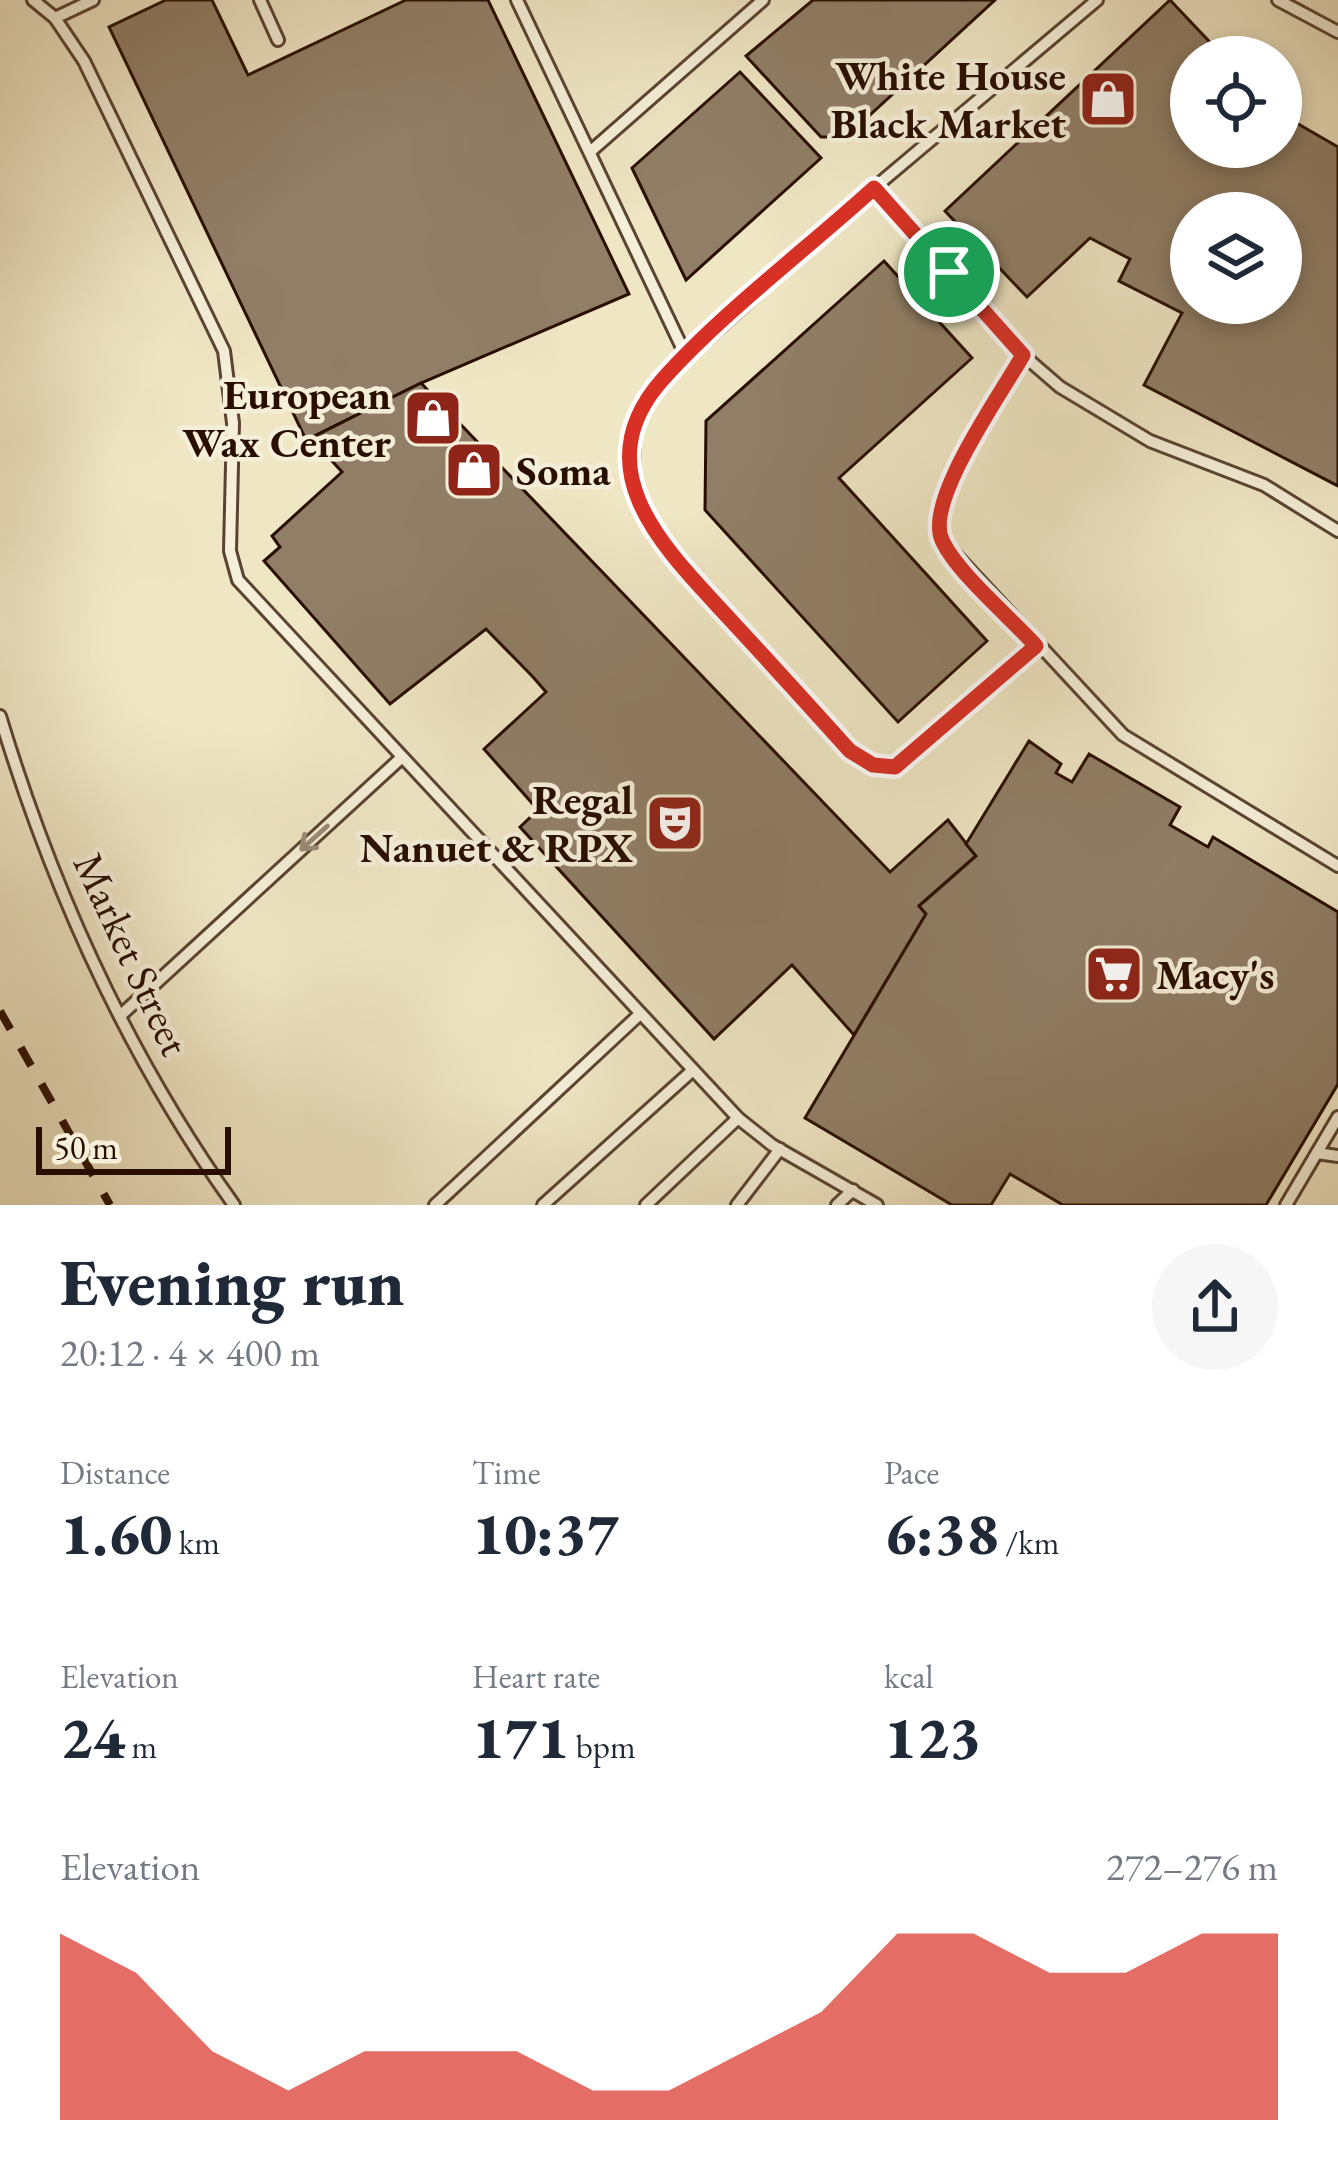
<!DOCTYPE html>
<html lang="en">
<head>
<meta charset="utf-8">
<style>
	:root { --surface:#fff; --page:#f6f6f7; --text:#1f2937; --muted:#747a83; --accent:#d93025 }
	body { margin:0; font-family:"EB Garamond",serif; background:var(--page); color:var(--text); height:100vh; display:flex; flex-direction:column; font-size:45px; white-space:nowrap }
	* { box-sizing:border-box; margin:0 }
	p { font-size:39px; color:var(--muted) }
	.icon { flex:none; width:66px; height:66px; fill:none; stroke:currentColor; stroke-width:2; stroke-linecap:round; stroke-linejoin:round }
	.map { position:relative; height:1205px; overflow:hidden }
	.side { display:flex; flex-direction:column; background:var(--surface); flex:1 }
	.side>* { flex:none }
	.controls { position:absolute; left:1170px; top:36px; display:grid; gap:24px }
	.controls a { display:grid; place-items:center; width:132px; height:132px; border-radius:50%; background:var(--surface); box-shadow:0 6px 18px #0003; font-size:60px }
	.scale { position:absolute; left:36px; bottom:30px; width:195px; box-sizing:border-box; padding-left:12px; border:6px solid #290e00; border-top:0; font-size:33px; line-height:42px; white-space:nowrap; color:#290e00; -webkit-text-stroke:9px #f5efd9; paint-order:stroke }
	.pin { position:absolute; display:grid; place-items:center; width:102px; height:102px; color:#fff; margin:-51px; border:6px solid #fff; border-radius:50%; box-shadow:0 3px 12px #0007 }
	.round { display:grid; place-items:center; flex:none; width:126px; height:126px; border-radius:63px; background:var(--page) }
	.head { display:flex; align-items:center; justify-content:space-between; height:204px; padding:0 60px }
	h1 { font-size:66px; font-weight:800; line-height:90px }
	.figures { display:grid; grid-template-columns:repeat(3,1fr); gap:18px; height:204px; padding:12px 60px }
	.figures div { display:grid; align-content:center }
	.figures b { font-size:60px; font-weight:800 }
	.figures small { font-size:33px; font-weight:400 }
	.figures p { font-size:33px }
	.chart { height:336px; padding:24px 60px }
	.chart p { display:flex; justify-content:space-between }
	.chart svg { width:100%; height:216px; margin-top:12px; fill:var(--accent); opacity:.7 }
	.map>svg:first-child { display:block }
	.building { fill:#907e66; stroke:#290e00; stroke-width:3; fill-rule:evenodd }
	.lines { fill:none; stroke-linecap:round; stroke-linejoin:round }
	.service-casing { stroke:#5a4431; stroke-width:16 }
	.service { stroke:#f5efd9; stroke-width:10 }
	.rail { stroke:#290e00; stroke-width:8; stroke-dasharray:21 21; stroke-linecap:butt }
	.oneway { stroke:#998a77 }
	.route-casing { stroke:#fff; stroke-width:24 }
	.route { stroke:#d93025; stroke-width:15 }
	.labels { text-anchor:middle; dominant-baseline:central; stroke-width:9; stroke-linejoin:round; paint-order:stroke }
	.poi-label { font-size:42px; font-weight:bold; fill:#290e00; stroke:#f5efd9; text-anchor:end }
	.street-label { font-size:42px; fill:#290e00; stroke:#f5efd9 }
</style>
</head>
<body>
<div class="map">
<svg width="1338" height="1205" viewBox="0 0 1338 1205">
	<rect width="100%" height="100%" fill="#efe6c4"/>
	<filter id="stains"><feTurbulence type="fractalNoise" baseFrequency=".00167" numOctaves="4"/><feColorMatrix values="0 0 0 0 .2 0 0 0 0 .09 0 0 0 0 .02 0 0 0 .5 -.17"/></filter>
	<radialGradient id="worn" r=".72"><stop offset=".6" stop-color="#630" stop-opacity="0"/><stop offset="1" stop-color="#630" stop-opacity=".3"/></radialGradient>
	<g class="building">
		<polygon points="166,0 212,0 248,75 406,0 488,0 629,294 421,383 306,440 109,27"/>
		<polygon points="813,0 995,0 846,137 821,137 746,56"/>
		<path d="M1170,0L1224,57H1191V147H1281V114L1338,147V486L1144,385L1182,313L1119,281L1130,259L1090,238L1027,297L945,211ZM1191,213H1281V303H1191Z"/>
		<polygon points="740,72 821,158 686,280 632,168"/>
		<polygon points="884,261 972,358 839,478 987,641 898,722 705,510 706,421"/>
		<polygon points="421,383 890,872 948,820 976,856 919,906 926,914 854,1035 792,965 714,1039 520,827 538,810 484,749 546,692 533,677 486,629 390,704 264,561 280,547 272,536 342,472 311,438"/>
		<polygon points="1029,741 1061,764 1056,773 1072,782 1089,754 1180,807 1170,825 1208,847 1213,837 1338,912 1338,1084 1266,1205 1063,1205 1010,1174 991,1205 952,1205 805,1118 926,914 919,906 976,856 966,844"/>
	</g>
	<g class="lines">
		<defs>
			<g id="service">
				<polyline points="33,0 55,18 84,61 224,351 233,423 230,551 238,580 738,1118 772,1145 877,1205"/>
				<polyline points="260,0 278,40"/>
				<polyline points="517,0 687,358"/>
				<polyline points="1278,0 1338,32"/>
				<polyline points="55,18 93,0"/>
				<polyline points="591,151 763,0"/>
				<polyline points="874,188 1023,355 1060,387 1150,441 1264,485 1338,531"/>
				<polyline points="1023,355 944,495 942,540 1123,735 1338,866"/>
				<polyline points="1036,645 905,762 873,765 850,751 654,536 633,487 634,430 662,380 874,188 1097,0"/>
				<path d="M0,716C52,888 129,1058 234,1205"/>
				<polyline points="120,1016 400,759"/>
				<polyline points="1317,1153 1338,1156"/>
				<polyline points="435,1205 640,1014"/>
				<polyline points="543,1205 693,1070"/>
				<polyline points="646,1205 738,1118"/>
				<polyline points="737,1205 780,1149"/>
				<polyline points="837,1205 853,1190"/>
				<polyline points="1286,1205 1338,1117"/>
			</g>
		</defs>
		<use href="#service" class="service-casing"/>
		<use href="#service" class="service"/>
		<polyline class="rail" points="0,1011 110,1205"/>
	</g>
	<defs><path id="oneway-shaft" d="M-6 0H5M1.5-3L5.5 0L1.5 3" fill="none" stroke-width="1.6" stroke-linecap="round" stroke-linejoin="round" transform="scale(3)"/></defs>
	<use class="oneway" href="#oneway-shaft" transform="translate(314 838) rotate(138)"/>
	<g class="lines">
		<defs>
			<path id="route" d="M874,188L1023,355C1002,393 924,501 942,540C957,573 1011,618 1036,646L895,767L873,765L850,751C813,710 776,669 738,628C676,559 577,475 663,379C722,313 807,249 874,188Z"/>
		</defs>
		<use href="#route" class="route-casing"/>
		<use href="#route" class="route"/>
	</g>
	<defs>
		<symbol id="shop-square" viewBox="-11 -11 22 22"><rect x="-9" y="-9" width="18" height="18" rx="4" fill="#8f2418" stroke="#f5efd9"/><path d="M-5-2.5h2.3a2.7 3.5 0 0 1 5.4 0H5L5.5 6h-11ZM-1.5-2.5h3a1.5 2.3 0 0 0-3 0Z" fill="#fff"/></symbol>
		<symbol id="theatre-square" viewBox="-11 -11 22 22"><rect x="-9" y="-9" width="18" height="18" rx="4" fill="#8f2418" stroke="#f5efd9"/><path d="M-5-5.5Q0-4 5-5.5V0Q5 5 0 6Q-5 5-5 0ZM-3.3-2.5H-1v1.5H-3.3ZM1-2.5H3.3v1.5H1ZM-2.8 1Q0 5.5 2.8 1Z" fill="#fff"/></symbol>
		<symbol id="supermarket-square" viewBox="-11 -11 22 22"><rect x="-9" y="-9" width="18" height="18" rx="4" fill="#8f2418" stroke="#f5efd9"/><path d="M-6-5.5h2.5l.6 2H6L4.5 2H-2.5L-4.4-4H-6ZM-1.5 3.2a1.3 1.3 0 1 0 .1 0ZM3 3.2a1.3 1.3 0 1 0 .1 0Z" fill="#fff"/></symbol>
	</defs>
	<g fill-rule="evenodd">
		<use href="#shop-square" x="1075" y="66" width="66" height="66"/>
		<use href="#shop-square" x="400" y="385" width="66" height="66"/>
		<use href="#shop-square" x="441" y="437" width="66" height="66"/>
		<use href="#theatre-square" x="642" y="790" width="66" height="66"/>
		<use href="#supermarket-square" x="1081" y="941" width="66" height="66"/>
	</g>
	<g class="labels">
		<g class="poi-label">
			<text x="1066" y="75">White House<tspan x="1066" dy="48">Black Market</tspan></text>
			<text x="391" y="394">European<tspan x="391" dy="48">Wax Center</tspan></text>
			<text x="516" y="470" text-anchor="start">Soma</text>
			<text x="633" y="799">Regal<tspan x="633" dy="48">Nanuet &amp; RPX</tspan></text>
			<text x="1156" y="974" text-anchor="start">Macy's</text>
		</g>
		<g class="street-label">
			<text transform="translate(132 954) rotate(65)">Market Street</text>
		</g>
	</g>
	<rect width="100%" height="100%" filter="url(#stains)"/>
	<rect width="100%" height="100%" fill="url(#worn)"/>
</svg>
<div class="controls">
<a><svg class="icon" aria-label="locate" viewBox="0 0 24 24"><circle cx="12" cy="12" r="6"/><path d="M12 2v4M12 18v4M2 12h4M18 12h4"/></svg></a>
<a><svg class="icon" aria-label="layers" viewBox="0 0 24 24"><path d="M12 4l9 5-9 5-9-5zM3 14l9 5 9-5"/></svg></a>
</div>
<div class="scale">50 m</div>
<div class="pin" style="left:949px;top:272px;background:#1e9e55"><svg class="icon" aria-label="arrive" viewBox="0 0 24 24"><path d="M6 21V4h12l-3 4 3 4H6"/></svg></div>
</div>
<section class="side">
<div class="head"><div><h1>Evening run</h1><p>20:12 · 4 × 400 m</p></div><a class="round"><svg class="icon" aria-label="share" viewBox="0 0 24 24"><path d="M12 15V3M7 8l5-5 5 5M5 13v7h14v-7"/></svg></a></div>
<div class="figures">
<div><p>Distance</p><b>1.60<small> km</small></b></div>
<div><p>Time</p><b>10:37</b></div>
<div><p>Pace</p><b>6:38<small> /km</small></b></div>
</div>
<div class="figures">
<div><p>Elevation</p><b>24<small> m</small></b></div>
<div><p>Heart rate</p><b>171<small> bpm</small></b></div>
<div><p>kcal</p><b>123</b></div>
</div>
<div class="chart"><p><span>Elevation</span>272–276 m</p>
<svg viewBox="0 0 160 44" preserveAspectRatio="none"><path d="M0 44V6L10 14L20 30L30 38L40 30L50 30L60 30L70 38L80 38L90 30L100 22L110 6L120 6L130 14L140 14L150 6L160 6V44z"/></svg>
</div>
</section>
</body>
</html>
